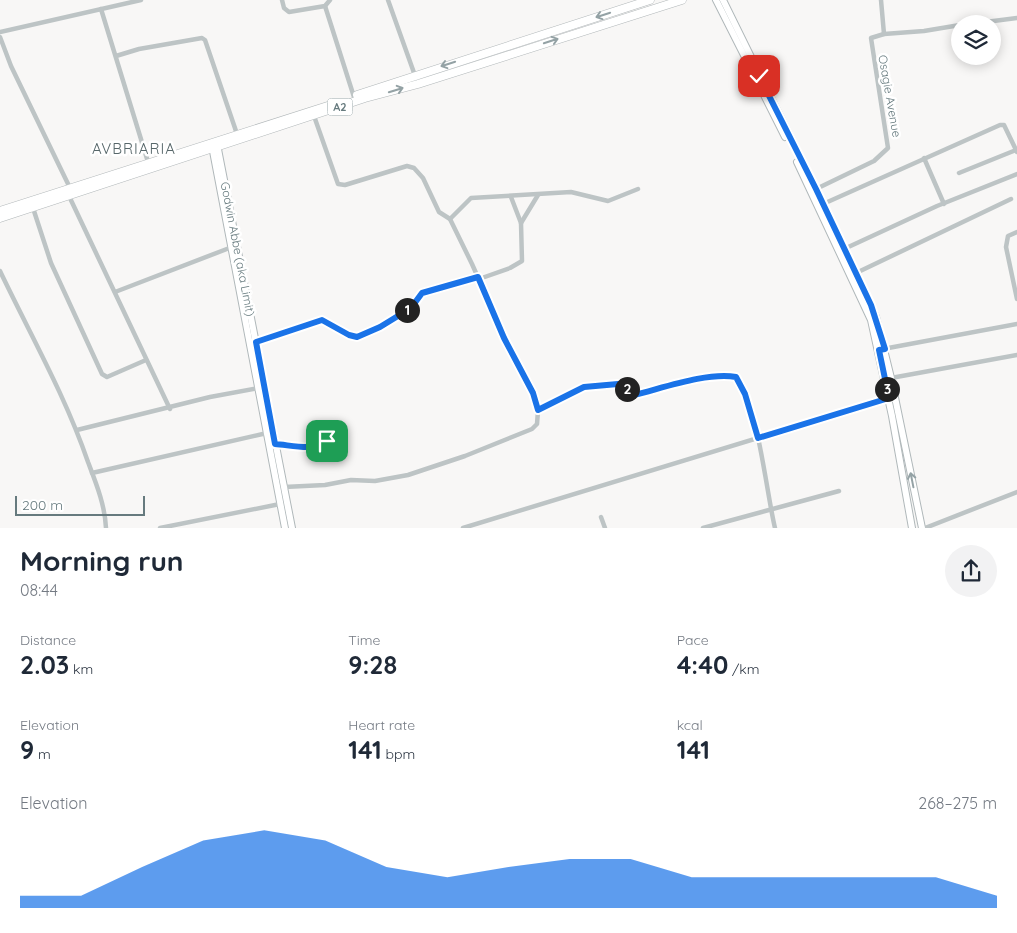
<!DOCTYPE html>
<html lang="en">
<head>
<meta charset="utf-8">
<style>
	:root { --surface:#fff; --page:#f2f2f3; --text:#1f2937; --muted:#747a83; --accent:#1a73e8 }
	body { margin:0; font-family:Quicksand,sans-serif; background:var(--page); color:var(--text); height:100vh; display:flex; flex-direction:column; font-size:19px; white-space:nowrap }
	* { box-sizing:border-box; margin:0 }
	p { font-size:16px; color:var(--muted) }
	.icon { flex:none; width:28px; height:28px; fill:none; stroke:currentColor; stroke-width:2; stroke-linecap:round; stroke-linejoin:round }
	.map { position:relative; height:528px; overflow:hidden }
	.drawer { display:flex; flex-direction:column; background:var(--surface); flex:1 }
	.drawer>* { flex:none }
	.controls { position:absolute; left:951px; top:15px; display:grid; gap:10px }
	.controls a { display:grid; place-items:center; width:50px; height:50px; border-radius:50%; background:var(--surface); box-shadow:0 2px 12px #0003; font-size:25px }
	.scale { position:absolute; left:15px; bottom:12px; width:130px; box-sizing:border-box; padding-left:5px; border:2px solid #667a7e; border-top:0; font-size:14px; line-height:18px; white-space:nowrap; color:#667a7e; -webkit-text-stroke:4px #fff; paint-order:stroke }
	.pin { position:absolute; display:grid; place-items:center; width:42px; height:42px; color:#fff; margin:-21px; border-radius:10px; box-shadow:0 2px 8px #0006 }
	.km { position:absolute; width:25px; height:25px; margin:-12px; border-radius:50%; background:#222; color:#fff; font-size:14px; line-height:25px; text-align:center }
	.round { display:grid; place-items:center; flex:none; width:52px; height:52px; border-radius:26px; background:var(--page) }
	.summary { display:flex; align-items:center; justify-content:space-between; height:85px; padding:0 20px }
	h1 { font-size:28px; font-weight:700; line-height:38px }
	.figures { display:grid; grid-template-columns:repeat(3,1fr); gap:8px; height:85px; padding:5px 20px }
	.figures div { display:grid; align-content:center }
	.figures b { font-size:25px; font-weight:700 }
	.figures small { font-size:14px; font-weight:400 }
	.figures p { font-size:14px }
	.chart { height:140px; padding:10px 20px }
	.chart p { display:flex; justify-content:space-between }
	.chart svg { width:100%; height:90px; margin-top:5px; fill:var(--accent); opacity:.7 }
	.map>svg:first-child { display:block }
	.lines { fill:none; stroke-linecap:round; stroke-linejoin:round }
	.secondary-casing { stroke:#b0b8ba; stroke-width:8 }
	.highway-casing { stroke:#b1b7b9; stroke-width:9 }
	.street { stroke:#bdc4c5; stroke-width:4.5 }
	.secondary { stroke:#fff; stroke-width:6 }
	.highway { stroke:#fff; stroke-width:8 }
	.oneway { stroke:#94a2a5 }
	.route-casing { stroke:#fff; stroke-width:10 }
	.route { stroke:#1a73e8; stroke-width:6 }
	.labels { text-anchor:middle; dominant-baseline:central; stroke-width:5; stroke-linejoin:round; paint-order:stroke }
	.shield { fill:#fff; stroke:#94a2a5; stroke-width:1 }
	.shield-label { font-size:11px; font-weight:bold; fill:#667a7e }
	.street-label { font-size:12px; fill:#667a7e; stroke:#fff }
	.quarter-label { font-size:15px; letter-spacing:1px; fill:#57676a; stroke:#fff }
</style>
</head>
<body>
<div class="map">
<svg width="1017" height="528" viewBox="0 0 1017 528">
	<rect width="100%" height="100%" fill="#f8f7f6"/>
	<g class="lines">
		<defs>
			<g id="secondary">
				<polyline points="716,0 756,79"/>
				<polyline points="723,0 816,189 876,317 891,378 922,528"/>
				<polyline points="763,93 785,137"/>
				<polyline points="217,144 292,528"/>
				<polyline points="212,146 285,528"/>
				<polyline points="797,162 871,320 892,416 912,528"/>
			</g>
			<g id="highway">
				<polyline points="357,95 650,0"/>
				<polyline points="0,211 337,103"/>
				<polyline points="0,218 365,98 418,84 682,0"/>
			</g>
		</defs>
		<use href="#secondary" class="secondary-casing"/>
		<use href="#highway" class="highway-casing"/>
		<g class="street">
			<polyline points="282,0 284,8 289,12 325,6 330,0"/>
			<polyline points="388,0 418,84"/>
			<polyline points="881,0 884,34"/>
			<polyline points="325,6 354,97"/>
			<polyline points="101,9 148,162"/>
			<polyline points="970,24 1017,18"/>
			<polyline points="0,32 141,0"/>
			<polyline points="0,37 11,66 70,188"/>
			<polyline points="116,56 139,49 202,38 205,40 237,134"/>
			<polyline points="314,116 338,184 345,185 407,166 414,168 423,178 439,212 450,219 472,264 505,338 533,393 538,411"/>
			<polyline points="924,158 944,204"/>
			<polyline points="959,173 1016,150"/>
			<polyline points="816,189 874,161 888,148 871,38 884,34 924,31 960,25"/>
			<polyline points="69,196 170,409"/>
			<polyline points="823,204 1000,125 1004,125 1017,152"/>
			<polyline points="33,208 51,263 102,374 107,377 146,360"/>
			<polyline points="450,219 471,198 571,192 608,201 638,189"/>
			<polyline points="521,223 538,195"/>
			<polyline points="1017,232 1008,236 1006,247 1017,299"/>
			<polyline points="844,249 937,206 1017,174"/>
			<path d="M0,271C30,334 65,395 88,462C96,483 105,505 106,528"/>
			<polyline points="856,273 1011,199"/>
			<polyline points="479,279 510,268 522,261 521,223 511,197"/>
			<polyline points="115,292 232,247"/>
			<polyline points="256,342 322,320 349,335 357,337 380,327 411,308 422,293 478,277"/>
			<polyline points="883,349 1017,324"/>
			<polyline points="891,378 1017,355"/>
			<polyline points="77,430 210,397 259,388"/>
			<path d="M275,444L317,447C327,444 332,434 342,432"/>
			<polyline points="92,473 267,433"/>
			<path d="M284,487L325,485L351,480L375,481L408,475L465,456L532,429L537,424L538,411L584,387L618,383L634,395C663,388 707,372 736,377C758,404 766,491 775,528"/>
			<polyline points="601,517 605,528"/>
			<polyline points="160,528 280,504"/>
			<polyline points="463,528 889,398"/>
			<polyline points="703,528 839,491"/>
			<polyline points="925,528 1017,492"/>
		</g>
		<use href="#secondary" class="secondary"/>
		<use href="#highway" class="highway"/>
	</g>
	<defs><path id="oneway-shaft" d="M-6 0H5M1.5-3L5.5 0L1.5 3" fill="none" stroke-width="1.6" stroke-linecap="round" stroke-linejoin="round" transform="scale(1.25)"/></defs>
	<g class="oneway">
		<use href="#oneway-shaft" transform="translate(603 15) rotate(162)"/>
		<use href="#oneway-shaft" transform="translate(551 41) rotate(-18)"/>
		<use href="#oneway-shaft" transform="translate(448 64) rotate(162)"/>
		<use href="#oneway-shaft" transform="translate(396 90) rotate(-17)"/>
		<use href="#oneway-shaft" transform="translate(912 480) rotate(-101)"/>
	</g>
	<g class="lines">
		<defs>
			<path id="route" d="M327,441C315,452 291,445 275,444L256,342L322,320L349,335L357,337L380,327L411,308L422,293L478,277L504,338L533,393L538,410L584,387L618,384L634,395C663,388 707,372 736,377L745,394L758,438L889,398L879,350L885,349L871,305L816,189L759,76"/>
		</defs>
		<use href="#route" class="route-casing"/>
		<use href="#route" class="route"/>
	</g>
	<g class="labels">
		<rect class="shield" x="327.5" y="98.5" width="25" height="17" rx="4"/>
		<g class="shield-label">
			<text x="340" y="107">A2</text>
		</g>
		<g class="street-label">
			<text transform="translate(890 96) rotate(80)">Osagie Avenue</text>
			<text transform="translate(238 249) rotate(79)">Godwin Abbe (aka Limit)</text>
		</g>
		<g class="quarter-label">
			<text x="134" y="148">AVBRIARIA</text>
		</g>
	</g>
</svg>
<div class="controls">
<a><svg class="icon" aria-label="layers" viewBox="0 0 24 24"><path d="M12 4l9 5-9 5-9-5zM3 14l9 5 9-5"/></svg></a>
</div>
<div class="scale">200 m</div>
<div class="pin" style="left:327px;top:441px;background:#1e9e55"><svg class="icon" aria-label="arrive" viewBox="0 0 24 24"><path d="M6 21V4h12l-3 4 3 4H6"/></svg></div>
<div class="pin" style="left:759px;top:76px;background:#d93025"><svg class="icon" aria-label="check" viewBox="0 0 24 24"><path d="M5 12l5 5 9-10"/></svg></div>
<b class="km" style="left:407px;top:310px">1</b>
<b class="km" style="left:627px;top:389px">2</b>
<b class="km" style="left:887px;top:389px">3</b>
</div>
<section class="drawer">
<div class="summary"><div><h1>Morning run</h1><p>08:44</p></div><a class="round"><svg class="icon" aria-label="share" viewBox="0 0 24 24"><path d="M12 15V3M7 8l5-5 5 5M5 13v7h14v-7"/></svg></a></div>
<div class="figures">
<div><p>Distance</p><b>2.03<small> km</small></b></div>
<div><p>Time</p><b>9:28</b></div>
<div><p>Pace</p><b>4:40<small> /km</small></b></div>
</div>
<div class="figures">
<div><p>Elevation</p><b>9<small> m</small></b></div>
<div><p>Heart rate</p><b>141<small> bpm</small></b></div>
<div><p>kcal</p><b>141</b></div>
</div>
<div class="chart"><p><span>Elevation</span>268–275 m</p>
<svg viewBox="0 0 160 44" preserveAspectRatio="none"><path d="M0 44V38L10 38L20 24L30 11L40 6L50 11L60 24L70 29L80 24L90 20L100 20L110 29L120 29L130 29L140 29L150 29L160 38V44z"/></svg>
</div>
</section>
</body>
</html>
